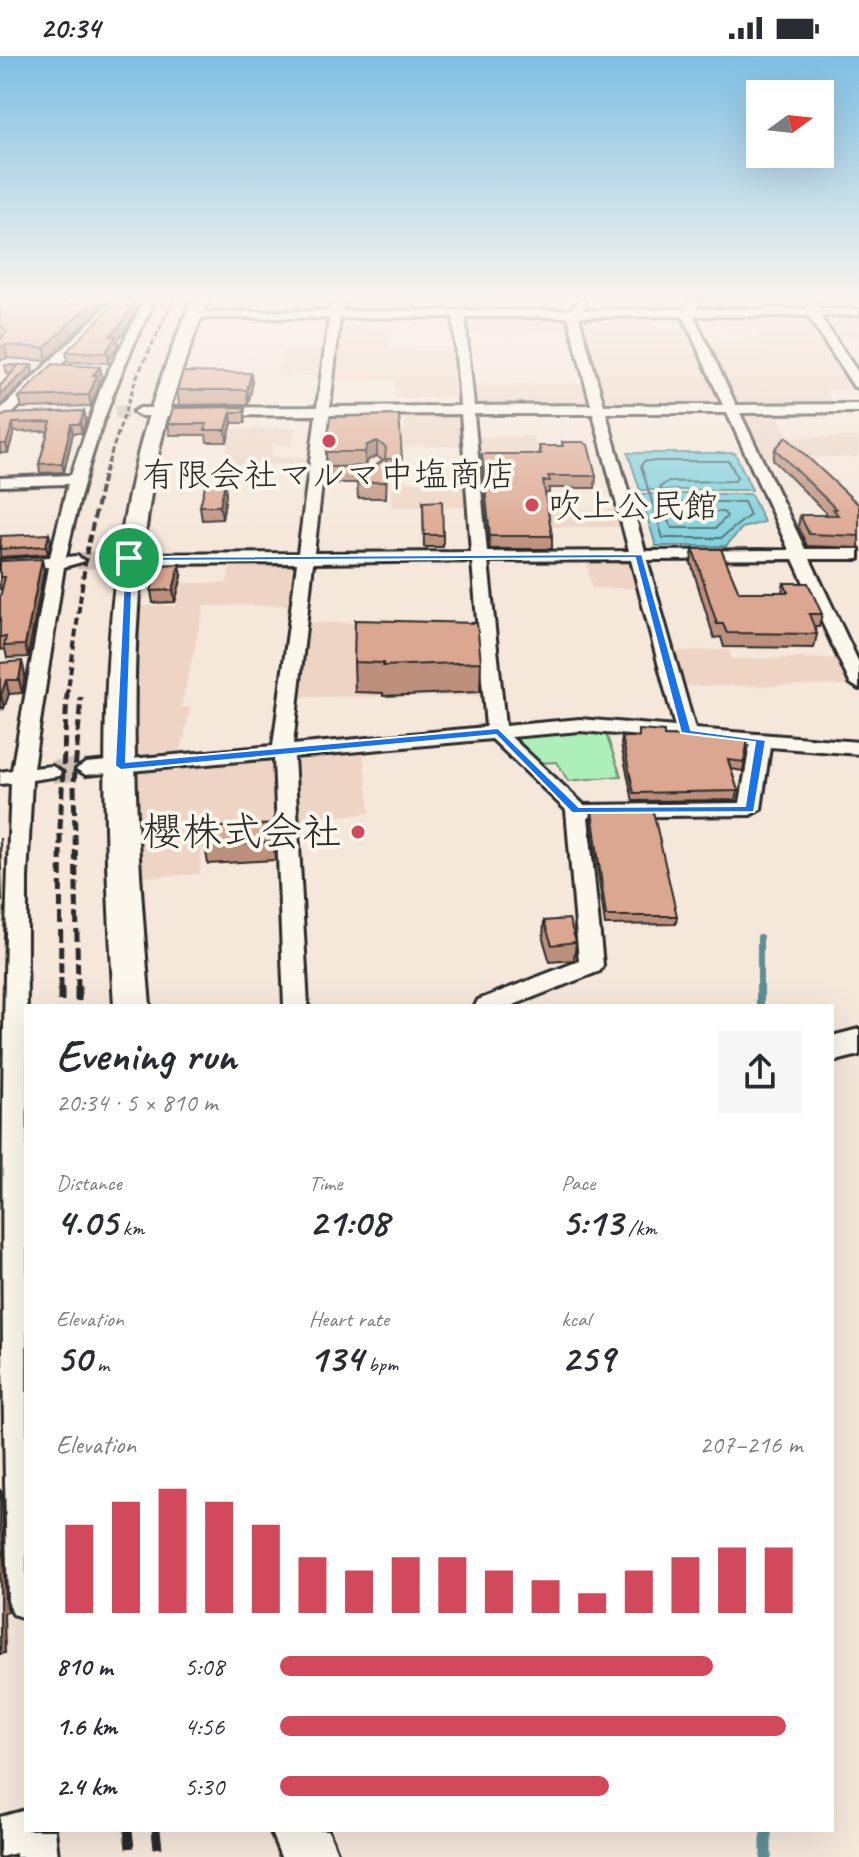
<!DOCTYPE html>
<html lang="en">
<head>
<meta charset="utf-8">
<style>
	:root { --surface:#fff; --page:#f7f7f7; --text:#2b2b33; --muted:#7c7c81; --accent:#d1495b }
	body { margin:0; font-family:Caveat,"Klee One",sans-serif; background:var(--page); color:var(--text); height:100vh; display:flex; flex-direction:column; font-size:30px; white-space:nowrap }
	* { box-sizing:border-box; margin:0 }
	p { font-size:26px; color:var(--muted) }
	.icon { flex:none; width:44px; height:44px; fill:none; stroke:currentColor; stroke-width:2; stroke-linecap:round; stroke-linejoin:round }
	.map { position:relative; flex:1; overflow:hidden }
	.sheet { position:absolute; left:24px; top:948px; width:810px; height:828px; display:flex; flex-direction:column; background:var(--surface); border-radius:0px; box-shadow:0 8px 32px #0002 }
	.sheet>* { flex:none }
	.needle { width:52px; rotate:75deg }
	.fabs { position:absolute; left:746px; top:24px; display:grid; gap:16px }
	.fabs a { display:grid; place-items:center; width:88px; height:88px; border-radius:0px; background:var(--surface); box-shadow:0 8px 32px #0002; font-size:40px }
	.pin { position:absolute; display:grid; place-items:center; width:68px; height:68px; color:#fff; margin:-34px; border:4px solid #fff; border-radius:50%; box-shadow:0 2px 8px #0007 }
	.round { display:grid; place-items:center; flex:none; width:84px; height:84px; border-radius:0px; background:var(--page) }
	.headline { display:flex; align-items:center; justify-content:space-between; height:136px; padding:0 32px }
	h1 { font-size:44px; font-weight:700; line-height:60px }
	.figures { display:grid; grid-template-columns:repeat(3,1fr); gap:12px; height:136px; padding:8px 32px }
	.figures div { display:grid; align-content:center }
	.figures b { font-size:40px; font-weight:700 }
	.figures small { font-size:22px; font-weight:400 }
	.figures p { font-size:22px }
	.chart { height:224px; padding:16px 32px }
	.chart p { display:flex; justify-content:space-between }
	.chart svg { width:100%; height:144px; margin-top:8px; stroke:var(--accent); stroke-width:6 }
	ul { padding:0 32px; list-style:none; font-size:26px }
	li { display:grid; grid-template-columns:128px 96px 1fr; align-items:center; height:60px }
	li i { height:20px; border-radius:10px; background:var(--accent) }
	.status { display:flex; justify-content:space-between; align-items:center; height:56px; padding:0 40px; background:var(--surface); direction:ltr }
	.status svg { height:22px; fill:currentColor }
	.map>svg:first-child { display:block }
	.built { fill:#edd4c4 }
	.green { fill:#adefb8; stroke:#6c8d72; stroke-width:2 }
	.water { fill:#80d0dc; stroke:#5e8e95; stroke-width:2 }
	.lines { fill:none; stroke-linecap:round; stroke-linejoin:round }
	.shore { stroke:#4d6d72; stroke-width:2 }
	.stream-far2 { stroke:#5e8e95; stroke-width:6 }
	.stream-far1 { stroke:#5e8e95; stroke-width:8 }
	.stream { stroke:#5e8e95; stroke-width:11 }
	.street-tunnel-far2 { stroke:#cdc1b7; stroke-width:13; stroke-dasharray:13 6; stroke-linecap:butt }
	.street-tunnel-far1 { stroke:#cdc1b7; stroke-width:17; stroke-dasharray:17 8; stroke-linecap:butt }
	.street-tunnel { stroke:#cdc1b7; stroke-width:22; stroke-dasharray:22 11; stroke-linecap:butt }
	.street-casing { stroke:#2b2b2b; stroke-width:6 }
	.secondary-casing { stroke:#2b2b2b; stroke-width:6 }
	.street { fill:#fbf7ec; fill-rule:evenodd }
	.secondary { fill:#fbf7ec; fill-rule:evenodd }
	.rail-far4 { stroke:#2b2b2b; stroke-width:3; stroke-dasharray:6 3; stroke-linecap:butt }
	.rail-far3 { stroke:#2b2b2b; stroke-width:4; stroke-dasharray:8 4; stroke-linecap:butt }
	.rail-far2 { stroke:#2b2b2b; stroke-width:5; stroke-dasharray:11 5; stroke-linecap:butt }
	.rail-far1 { stroke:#2b2b2b; stroke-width:7; stroke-dasharray:14 7; stroke-linecap:butt }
	.rail { stroke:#2b2b2b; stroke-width:9; stroke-dasharray:18 9; stroke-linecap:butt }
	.wall { fill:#bc907c; stroke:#2b2b2b; stroke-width:2; fill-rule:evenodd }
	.shaded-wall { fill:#997565; stroke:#2b2b2b; stroke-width:2 }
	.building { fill:#dba790; stroke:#2b2b2b; stroke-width:2 }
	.route { fill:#1a73e8; stroke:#fff; stroke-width:2; fill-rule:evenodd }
	.poi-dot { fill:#d1495b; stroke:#fbf7ec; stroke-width:3 }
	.labels { text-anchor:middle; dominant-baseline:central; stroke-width:8; stroke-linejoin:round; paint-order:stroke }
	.far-poi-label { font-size:34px; fill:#2b2b2b; stroke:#fbf7ec }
	.poi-label { font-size:40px; fill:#2b2b2b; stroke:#fbf7ec; text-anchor:end }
</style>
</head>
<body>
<div class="status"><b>20:34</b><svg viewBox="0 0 49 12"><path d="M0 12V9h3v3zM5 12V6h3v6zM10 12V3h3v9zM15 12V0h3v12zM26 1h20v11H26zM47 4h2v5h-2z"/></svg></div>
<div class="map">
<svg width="859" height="1801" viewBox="0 0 859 1801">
	<rect width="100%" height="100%" fill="#f5e7da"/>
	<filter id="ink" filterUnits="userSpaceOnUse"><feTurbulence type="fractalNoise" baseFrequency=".0125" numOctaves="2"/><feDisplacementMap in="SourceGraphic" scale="16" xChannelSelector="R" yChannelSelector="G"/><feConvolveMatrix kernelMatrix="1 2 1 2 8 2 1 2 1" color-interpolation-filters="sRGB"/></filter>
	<g filter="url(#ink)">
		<g class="built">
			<polygon points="209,241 337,241 330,256 202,257"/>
			<polygon points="413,241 495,241 489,255 408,257"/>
			<polygon points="700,241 808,241 808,254 695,255"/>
			<polygon points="808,259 857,334 825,334 835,350 735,350 704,284 761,283 756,274 727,275 719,260"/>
			<polygon points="818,259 859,259 859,280 832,280"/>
			<polygon points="568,260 573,276 466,276 464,261"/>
			<polygon points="650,260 655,272 689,272 725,350 604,350 578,261"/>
			<polygon points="338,271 390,271 391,294 456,294 460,342 395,342 394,324 333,325"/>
			<polygon points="282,294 325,294 322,320 277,320"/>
			<polygon points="586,328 592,350 473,352 470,329"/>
			<polygon points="738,356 776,356 789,381 859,381 858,401 759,402"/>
			<polygon points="405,358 461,358 464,390 325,391 327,372 405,372"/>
			<polygon points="295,372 292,389 273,389 270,401 311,401 310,408 223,409 232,373"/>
			<polygon points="534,380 538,399 477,400 475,381"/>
			<polygon points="392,426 467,426 468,451 392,451"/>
			<polygon points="547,454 620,454 624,471 550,471"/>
			<polygon points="586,505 633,505 641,532 592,532"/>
			<polygon points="298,506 292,549 204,550 181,651 190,652 180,700 136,704 140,550 175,550 181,527 227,527 231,507"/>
			<polygon points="477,566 483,640 297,641 306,567"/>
			<polygon points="729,594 732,603 841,602 853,629 683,630 673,595"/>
			<polygon points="363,695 370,757 297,764 294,702"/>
			<polygon points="276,703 279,783 202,788 200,818 141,821 136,716"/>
		</g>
		<polygon class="green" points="581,676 606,678 621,720 568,725 557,706 538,707 511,682"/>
		<g class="water">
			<polygon points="628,397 735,397 752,434 640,434"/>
			<polygon points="640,438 751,438 764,466 742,472 726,490 656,490"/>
		</g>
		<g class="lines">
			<g class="shore">
				<polygon points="644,405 729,405 737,421 735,425 667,426 660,431 659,440 668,446 744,446 750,459 721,482 663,482 641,410"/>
				<polygon points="670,456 723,456 727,460 716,472 672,472 666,461"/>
			</g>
			<polyline class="stream-far2" points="760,881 760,933"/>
			<polyline class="stream-far1" points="760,931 760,950"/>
			<polyline class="stream" points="766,1774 766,1801"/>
			<polyline class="street-tunnel-far2" points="115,356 140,356"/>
			<polyline class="street-tunnel-far1" points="77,505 108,503"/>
			<polyline class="street-tunnel" points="52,716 86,713"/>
			<defs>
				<g id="street">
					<polygon points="116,241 128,241 0,370 0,354"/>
					<path d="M146,241H157C113,324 86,409 66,501L77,500L85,505L64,511L33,712L52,710L62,716L59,720L32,724L27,822L26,1563L13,1558L8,1545C0,1273 0,999 11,727L0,728V716L12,714L48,511L0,514V504L50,501L68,428L0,430V422L71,419L103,326Z"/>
					<path d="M336,241H347L342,255L570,254L580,244L586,247L582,254L685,253L691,241L700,244L696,253H807L810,241L817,242L819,253H859V259L820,260L859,318V332L854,331L808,260H694L736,349L859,348V356L740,357L805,493H859V503H810L859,607V633L850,627L793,503L647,504L695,673L859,686V698L770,691L761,753L750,759L588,761L603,909L600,915L511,950H475L478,944L579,905L566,754L492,683L294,701L308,950H284L274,702L86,719L76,713L86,707L273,690L297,507L108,508L100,503L108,498L298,497L316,359L140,360L133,356L140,352L317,351L329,262H192L186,259L192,256L330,255ZM683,260L723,349H604L579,261ZM453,261L460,350L330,351L340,262ZM465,261H568L591,349L474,350ZM606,357H727L789,494L645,495ZM461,358L471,496L314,497L330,359ZM474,358H593L629,495L487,496ZM631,504L675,671L580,663L505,670L488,505ZM472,505L486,671L293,689L313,507ZM580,675L750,689L740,747L584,749L511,681Z"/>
					<polygon points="26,1754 26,1774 55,1774 58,1801 16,1801 16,1797 0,1801 0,1761"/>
				</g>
				<g id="secondary">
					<path d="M193,241H209C188,296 167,351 156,409C122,588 135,770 150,950H114C104,770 94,584 136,407C149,350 170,296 193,241Z"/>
					<polygon points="859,973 859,999 832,1006 832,980"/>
					<polygon points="270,1774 328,1774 339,1801 281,1801"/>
				</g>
			</defs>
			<use href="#street" class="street-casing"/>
			<use href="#secondary" class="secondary-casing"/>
			<use href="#street" class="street"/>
			<use href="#secondary" class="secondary"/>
			<g class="rail-far4">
				<polyline points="56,260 82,241"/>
				<polyline points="0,290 60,241"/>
				<polyline points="105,416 137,320 175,241"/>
			</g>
			<polyline class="rail-far3" points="67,641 87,494 105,414"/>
			<g class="rail-far2">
				<polyline points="61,933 60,772 67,639"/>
				<polyline points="78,933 74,728 81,641"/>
			</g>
			<g class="rail-far1">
				<polyline points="61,931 61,950"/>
				<polyline points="78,931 78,950"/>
			</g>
			<g class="rail">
				<polyline points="128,1774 131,1801"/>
				<polyline points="156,1774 159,1801"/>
			</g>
		</g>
		<g class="wall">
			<polygon points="8,241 45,241 41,245 79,248 86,241 102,241 103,249 47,305 7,302 3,281 0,278 0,247"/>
			<polygon points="139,249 125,275 117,284 118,290 108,304 109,307 68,306 66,296"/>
			<polygon points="5,309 32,309 33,318 0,350 0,330 11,318 7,318"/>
			<polygon points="100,311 102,322 98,326 99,330 91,350 22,352 19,341"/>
			<polygon points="251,317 252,331 248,348 179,349 177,334"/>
			<polygon points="245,351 245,367 232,367 227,386 207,386 206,379 170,379 168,368"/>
			<polygon points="84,355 86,364 82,377 73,377 64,416 40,417 39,408 48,375 14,376 8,397 0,397 0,361"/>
			<path d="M399,359L402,419H387L386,442H358L357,427H325L324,411H326V396ZM377,400L383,405L375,410H366L368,404Z"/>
			<polygon points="562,386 596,420 595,432 549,432 549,437 545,437 552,480 552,493 490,493 482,411 482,398 539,398 539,390 562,390"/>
			<polygon points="775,393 859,449 859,492 807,490 798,471 800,459 828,459 773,404"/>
			<polygon points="225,426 226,439 222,463 202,464 200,450"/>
			<polygon points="423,446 443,479 443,491 424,491"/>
			<polygon points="49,478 51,485 48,498 0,501 0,485"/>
			<polygon points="693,493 739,536 782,536 784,527 822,558 819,571 814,571 817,578 814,592 724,591 721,581 714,582 691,507"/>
			<polygon points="0,505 44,514 28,601 7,602 5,593 0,594 0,541 2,533 0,533"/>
			<polygon points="182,520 175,546 153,547 151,535"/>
			<polygon points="354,606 481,606 480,636 383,640 383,637 355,636"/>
			<polygon points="0,607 25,618 22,637 9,638 4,652 1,652 0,655"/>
			<polygon points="664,680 748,683 743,715 731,713 738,735 736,744 633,745 621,689 622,681"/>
			<polygon points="592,755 677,860 676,868 605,869 591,764"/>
			<polygon points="273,768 275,804 208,808 205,790"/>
			<polygon points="544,865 576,886 574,904 550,906 543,883"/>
		</g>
		<g class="shaded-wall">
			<polygon points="27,241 45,241 26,256 24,244"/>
			<polygon points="97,241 102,241 103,249 47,305 44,292"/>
			<polygon points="136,241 138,241 139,249 125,275 117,284 118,290 108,304 108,297 105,297 110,280"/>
			<polygon points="5,289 7,302 0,305 0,291"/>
			<polygon points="32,309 33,318 0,350 0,339"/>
			<polygon points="100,311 102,322 98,326 99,330 91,350 89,339 93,319"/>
			<polygon points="251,317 252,331 248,348 247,334"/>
			<polygon points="84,355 86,364 82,377 80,368"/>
			<polygon points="231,356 232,367 227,386 226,374"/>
			<polygon points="13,367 14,376 8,397 6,388"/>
			<polygon points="71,368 73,377 64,416 62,407"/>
			<polygon points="377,385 377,400 368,404 365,412 365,396 367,389"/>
			<polygon points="225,426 226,439 222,463 220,450"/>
			<polygon points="49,478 51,485 48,498 46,490"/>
			<polygon points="42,503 44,514 28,601 25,589"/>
			<polygon points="180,508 182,520 175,546 173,534"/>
			<polygon points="22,605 25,618 22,637 19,624"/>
			<polygon points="6,624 9,638 4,652 1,639"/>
			<polygon points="0,782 2,845 0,845"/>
			<polygon points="0,1433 2,1438 5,1545 9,1556 4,1557 5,1597 0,1598"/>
		</g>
		<g class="building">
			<polygon points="8,241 27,241 24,244 79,248 86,241 97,241 44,292 5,289 0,291 0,284 7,276 0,268 0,247"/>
			<polygon points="121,241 136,241 124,265 110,280 116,280 105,297 108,297 66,296"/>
			<polygon points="53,308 100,311 93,319 97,319 89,339 19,341"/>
			<polygon points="5,309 32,309 0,339 0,330 18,310"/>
			<polygon points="183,316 251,317 247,334 177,334"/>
			<polygon points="245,351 244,356 231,356 226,374 205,374 207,368 168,368 173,352"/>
			<polygon points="84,355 80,368 71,368 62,407 39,408 51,366 13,367 6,388 0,388 0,361 7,358"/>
			<polygon points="399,359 402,403 386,403 386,426 357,426 358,411 324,411 375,410 385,403 386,392 377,385 367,389 365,396 326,396 330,361"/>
			<polygon points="786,381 859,449 859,480 809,478 800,459 838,459 833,453 836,453 775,393"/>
			<polygon points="562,386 583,386 588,389 596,420 548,420 550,425 543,425 552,480 490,480 482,398 541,398 539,390 563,390"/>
			<polygon points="206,426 225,426 220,450 200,450"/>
			<polygon points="442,445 443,479 424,479 423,446"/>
			<polygon points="49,478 46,490 0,493 1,480"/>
			<polygon points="693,493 721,493 739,536 788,536 784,527 808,527 822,558 809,558 817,578 727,577 723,568 717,568"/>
			<polygon points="42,503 25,589 4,590 6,581 0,581 0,541 5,521 0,521 0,505"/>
			<polygon points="180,508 173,534 151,535 158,509"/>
			<polygon points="355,564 477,567 481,606 383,610 383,607 354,606"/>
			<polygon points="22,605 19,624 6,624 1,639 0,639 0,607"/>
			<polygon points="639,674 664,676 664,680 748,683 744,706 728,704 738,735 634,737 622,681 639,681"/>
			<polygon points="592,755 653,755 677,860 606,860"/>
			<polygon points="273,768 273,786 205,790 206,772"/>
			<polygon points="569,863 576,886 552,889 544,865"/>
		</g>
	</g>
	<linearGradient id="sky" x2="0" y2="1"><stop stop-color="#7ebfe3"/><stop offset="0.49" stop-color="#faf4ee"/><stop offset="1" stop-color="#faf4ee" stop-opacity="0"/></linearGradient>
	<rect width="859" height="493" fill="url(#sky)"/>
	<path class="route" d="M642,498L691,674L766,684L754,756L572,757L496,679L121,714L115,710L125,501ZM635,502L681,677L755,686L745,750L579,751L498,672L126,706L133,505Z"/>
	<g class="poi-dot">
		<circle cx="329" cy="385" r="8"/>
		<circle cx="532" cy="449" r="8"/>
		<circle cx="358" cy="776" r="8"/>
	</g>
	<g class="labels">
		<g class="far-poi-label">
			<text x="329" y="418">有限会社マルマ中塩商店</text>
			<text x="548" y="449" text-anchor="start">吹上公民館</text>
		</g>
		<g class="poi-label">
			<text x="342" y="776">櫻株式会社</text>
		</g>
	</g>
</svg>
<div class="fabs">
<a><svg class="needle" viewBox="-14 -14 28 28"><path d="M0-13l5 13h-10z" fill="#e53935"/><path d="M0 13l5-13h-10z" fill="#7c7c81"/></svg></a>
</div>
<div class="pin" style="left:129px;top:502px;background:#1e9e55"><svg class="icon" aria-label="arrive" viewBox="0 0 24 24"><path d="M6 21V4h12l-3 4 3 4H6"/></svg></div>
<section class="sheet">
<div class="headline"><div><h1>Evening run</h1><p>20:34 · 5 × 810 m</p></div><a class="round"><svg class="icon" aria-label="share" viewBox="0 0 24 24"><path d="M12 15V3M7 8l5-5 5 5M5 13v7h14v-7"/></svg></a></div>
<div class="figures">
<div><p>Distance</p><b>4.05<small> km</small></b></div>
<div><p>Time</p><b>21:08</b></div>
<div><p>Pace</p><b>5:13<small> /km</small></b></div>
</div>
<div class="figures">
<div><p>Elevation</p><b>50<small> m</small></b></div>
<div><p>Heart rate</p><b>134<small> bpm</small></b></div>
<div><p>kcal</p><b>259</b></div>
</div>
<div class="chart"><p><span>Elevation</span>207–216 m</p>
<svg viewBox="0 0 160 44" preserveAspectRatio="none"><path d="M5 44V17M15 44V10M25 44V6M35 44V10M45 44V17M55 44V27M65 44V31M75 44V27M85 44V27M95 44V31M105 44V34M115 44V38M125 44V31M135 44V27M145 44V24M155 44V24"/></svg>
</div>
<ul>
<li><b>810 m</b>5:08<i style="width:83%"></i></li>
<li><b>1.6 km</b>4:56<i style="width:97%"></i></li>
<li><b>2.4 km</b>5:30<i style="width:63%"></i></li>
</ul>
</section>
</div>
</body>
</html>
